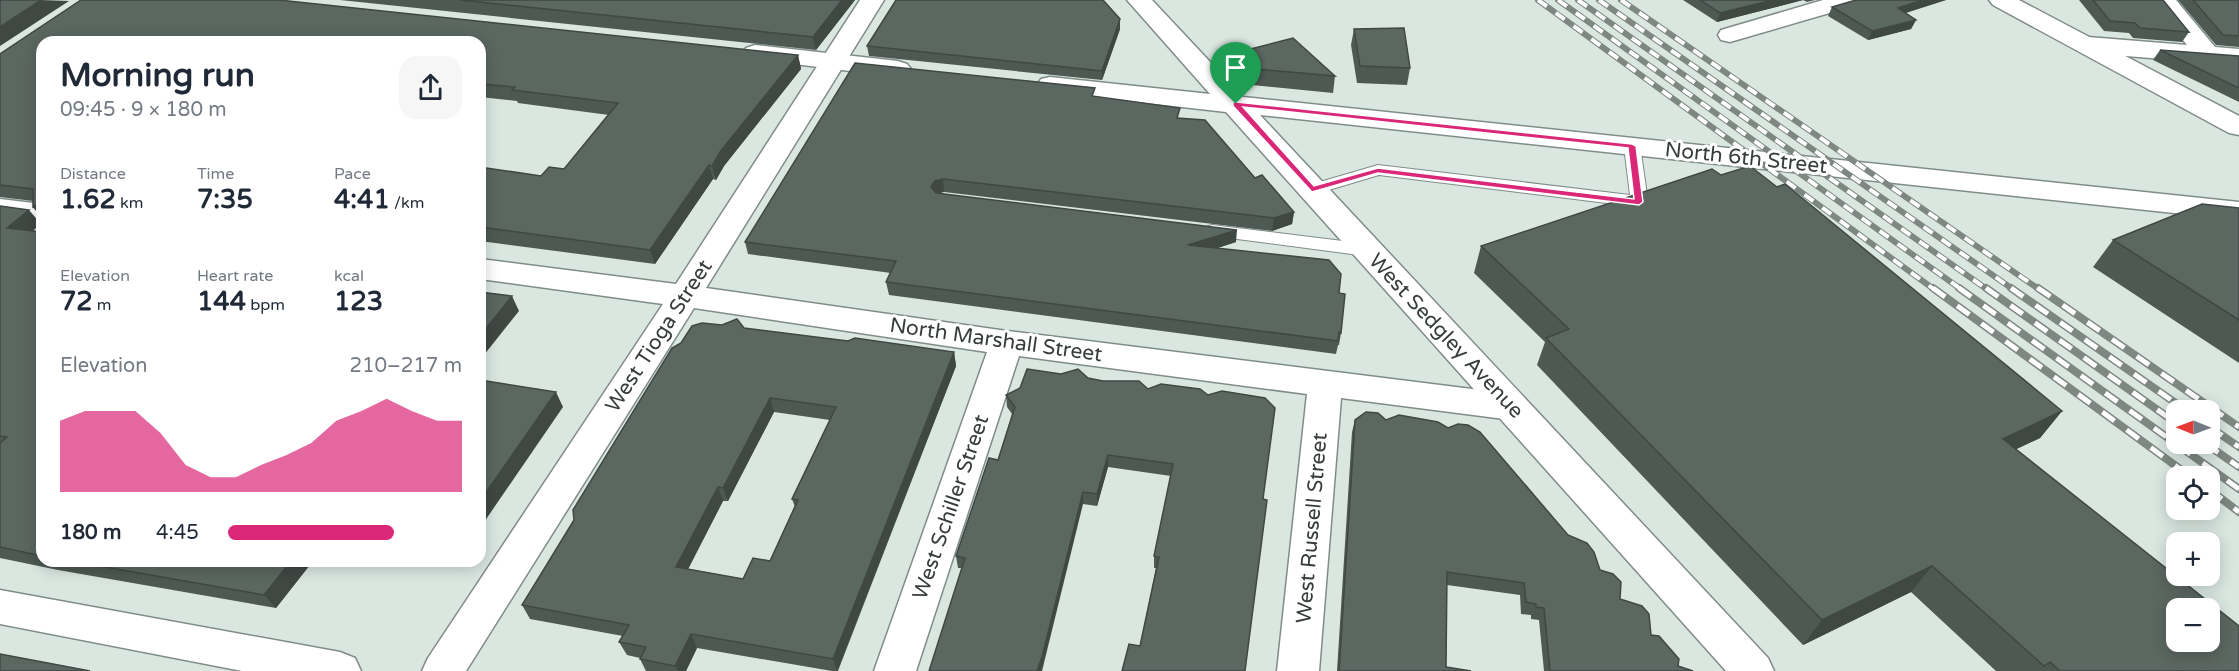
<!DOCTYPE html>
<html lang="en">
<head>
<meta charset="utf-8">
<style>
	:root { --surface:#fff; --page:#f6f6f7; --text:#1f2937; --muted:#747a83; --accent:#db2777 }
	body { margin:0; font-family:"Varela Round",sans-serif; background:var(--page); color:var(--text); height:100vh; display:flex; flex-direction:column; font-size:22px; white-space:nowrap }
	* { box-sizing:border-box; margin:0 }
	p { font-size:20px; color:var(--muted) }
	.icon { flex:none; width:33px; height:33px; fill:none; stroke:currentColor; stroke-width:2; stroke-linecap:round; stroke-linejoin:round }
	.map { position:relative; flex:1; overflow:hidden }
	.side { position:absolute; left:36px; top:36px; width:450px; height:531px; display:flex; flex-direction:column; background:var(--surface); border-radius:18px; box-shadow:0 3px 15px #0003 }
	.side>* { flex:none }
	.needle { width:39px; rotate:271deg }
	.controls { position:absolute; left:2166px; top:400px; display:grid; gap:12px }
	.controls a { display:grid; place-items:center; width:54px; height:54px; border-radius:12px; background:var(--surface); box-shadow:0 3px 15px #0003; font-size:30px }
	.pin { position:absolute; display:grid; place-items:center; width:51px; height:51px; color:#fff; margin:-62px -26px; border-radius:50% 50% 50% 0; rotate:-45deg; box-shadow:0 0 6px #0007 }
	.pin .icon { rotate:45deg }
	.round { display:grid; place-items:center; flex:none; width:63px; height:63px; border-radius:18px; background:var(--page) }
	.head { display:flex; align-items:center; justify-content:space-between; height:102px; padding:0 24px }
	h1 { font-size:33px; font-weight:700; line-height:45px }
	.stats { display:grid; grid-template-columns:repeat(3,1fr); gap:9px; height:102px; padding:6px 24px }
	.stats div { display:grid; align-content:center }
	.stats b { font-size:26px; font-weight:700 }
	.stats small { font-size:16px; font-weight:400 }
	.stats p { font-size:16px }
	.chart { height:168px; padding:12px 24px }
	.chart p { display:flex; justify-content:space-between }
	.chart svg { width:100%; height:108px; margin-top:6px; fill:var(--accent); opacity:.7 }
	ul { padding:0 24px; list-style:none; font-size:20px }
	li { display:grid; grid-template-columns:96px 72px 1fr; align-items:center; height:45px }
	li i { height:15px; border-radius:8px; background:var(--accent) }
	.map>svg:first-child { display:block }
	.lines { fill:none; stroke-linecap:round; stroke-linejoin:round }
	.service-casing { stroke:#808c87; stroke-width:2 }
	.minor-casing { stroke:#808c87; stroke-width:3 }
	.tertiary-casing { stroke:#808c87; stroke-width:3 }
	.secondary-casing { stroke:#808c87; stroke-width:3 }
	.service { fill:#fff; fill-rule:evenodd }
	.minor { fill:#fff; fill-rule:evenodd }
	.tertiary { fill:#fff; fill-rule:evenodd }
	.secondary { fill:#fff; fill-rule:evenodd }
	.rail-far1-casing { stroke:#7e8782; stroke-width:6 }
	.rail-casing { stroke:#7e8782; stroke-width:8 }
	.rail-far1 { stroke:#fff; stroke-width:4; stroke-dasharray:11; stroke-linecap:butt }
	.rail { stroke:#fff; stroke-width:5; stroke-dasharray:15; stroke-linecap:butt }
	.wall { fill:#4e5953; fill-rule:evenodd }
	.shaded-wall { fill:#404844 }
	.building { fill:#5b6761; stroke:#404844; stroke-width:1.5; fill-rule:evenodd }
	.route { fill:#db2777; stroke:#fff; stroke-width:1.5; fill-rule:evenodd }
	.labels { text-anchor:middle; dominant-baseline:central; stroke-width:6; stroke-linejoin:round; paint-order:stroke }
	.street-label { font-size:21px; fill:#373d3a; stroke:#fff }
</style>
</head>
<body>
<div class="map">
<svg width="2239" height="671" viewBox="0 0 2239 671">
	<rect width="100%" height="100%" fill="#dae7e1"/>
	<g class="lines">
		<defs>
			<g id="service">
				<polygon points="1632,141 1640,146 1648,202 1645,206 1639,207 1379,175 1312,195 1306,194 1303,190 1306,186 1378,165 1630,195 1624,146"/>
				<polygon points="1212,225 1367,244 1373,246 1376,250 1373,254 1367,256 1206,235 1203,231 1206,227"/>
			</g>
			<g id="minor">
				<polygon points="860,0 884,0 706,288 1007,331 1512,394 1524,398 1529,407 1524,416 1512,420 1341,398 1319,671 1277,671 1307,394 1019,356 916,671 874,671 987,352 694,308 466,671 422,671 428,658 663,304 480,279 480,259 676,284"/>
				<polygon points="1823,0 1861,0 1857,5 1730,42 1721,40 1718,35 1721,30"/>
				<polygon points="2151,0 2176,0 2215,47 2239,49 2239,65 2088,53 2079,50 2075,45 2079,40 2088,37 2187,45"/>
				<polygon points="0,199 42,204 42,222 0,217"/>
				<polygon points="0,590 340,652 355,658 361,671 242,671 0,624"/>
			</g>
			<g id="tertiary">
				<polygon points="1127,0 1152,0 1243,97 2239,202 2239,220 1260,115 1768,658 1774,671 1726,671 1226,112 1041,91 1037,85 1041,79 1050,77 1210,94"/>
				<polygon points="755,45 898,61 907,64 911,69 907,74 898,77 746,58 742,53 746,48"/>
			</g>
			<polygon id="secondary" points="1989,0 2019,0 2239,116 2239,135 2229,133 1993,5"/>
		</defs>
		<use href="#service" class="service-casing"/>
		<use href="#minor" class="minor-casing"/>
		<use href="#tertiary" class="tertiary-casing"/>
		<use href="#secondary" class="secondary-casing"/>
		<use href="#service" class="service"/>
		<use href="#minor" class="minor"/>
		<use href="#tertiary" class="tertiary"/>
		<use href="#secondary" class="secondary"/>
		<defs>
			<g id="rail-far1">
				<polyline points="1538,0 1935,290"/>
				<polyline points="1558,0 1962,290"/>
				<polyline points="1578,0 1988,290"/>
				<polyline points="1599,0 2014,290"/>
				<polyline points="1621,0 2040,290"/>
			</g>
			<g id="rail">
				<polyline points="1933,288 2191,477"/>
				<polyline points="1959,288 2239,489"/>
				<polyline points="1986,288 2176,423"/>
				<polyline points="2011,288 2187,411"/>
				<polyline points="2038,288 2239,427"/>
				<polyline points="2210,427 2239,447"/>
				<polyline points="2206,444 2239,467"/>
				<polyline points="2210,490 2239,512"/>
			</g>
		</defs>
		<use href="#rail-far1" class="rail-far1-casing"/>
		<use href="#rail" class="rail-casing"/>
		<use href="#rail-far1" class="rail-far1"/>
		<use href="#rail" class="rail"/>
	</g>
	<g class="wall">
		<polygon points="81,0 279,0 798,55 801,69 724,166 716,180 713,179 655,264 480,241 480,167 541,176 549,167 564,169 609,115 518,103 517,101 480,97 480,42 42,42 42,218 33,207 33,201 0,197 0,54"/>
		<polygon points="340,0 855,0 816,50"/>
		<polygon points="1683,0 1815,0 1807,2 1803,0 1717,22"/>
		<polygon points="1856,0 1946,0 1906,13 1916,20 1911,29 1868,40 1828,16 1832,7"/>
		<polygon points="2079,0 2163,0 2189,32 2182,42 2133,38 2129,33 2104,31"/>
		<polygon points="2178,0 2239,0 2239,47 2216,45"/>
		<polygon points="1120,29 1102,80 869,56 867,46"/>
		<polygon points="1354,29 1410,68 1407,85 1357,83 1351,45"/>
		<polygon points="2160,50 2239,56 2239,102 2153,60"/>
		<polygon points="1224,56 1335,76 1333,93 1233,83 1223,73"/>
		<polygon points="1095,97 1180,118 1255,178 1294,212 1292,224 1272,231 944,192 938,193 1236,242 1217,248 1339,293 1341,333 1339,345 1338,345 1336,354 889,295 886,282 891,273 748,254 745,242"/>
		<polygon points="1721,175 2062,411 2040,438 2016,449 2239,671 1996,671 1911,592 1803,645 1537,365 1545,342 1474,273 1481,246"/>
		<polygon points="0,206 41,224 32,231 42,232 42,561 313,561 276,608 58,570 0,558"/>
		<polygon points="2239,208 2239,363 2093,267 2113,240"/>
		<path d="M744,328L848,341L954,352L956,366L838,671H832L697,648L686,671H646L640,659V658L627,655L619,642L623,636L530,619L522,605ZM774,412L830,420L792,499L795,507L770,561L743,579L688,569L723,501H728Z"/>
		<polygon points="1088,378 1103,381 1148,389 1200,389 1140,646 1156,568 1154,568 1154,556 1171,476 1108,467 1097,506 1083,504 961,568 958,568 956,556 998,460 1012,414 1007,407 1006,395"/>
		<polygon points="1355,420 1386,420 1568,535 1600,570 1620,599 1678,666 1693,671 1544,671 1539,620 1531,619 1531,615 1521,614 1520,595 1447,585 1446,667 1471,671 1337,671 1352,432"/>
	</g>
	<g class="shaded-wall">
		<polygon points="41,0 69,1 0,46 0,27"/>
		<polygon points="842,0 855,0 816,50 813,37"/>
		<polygon points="1773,0 1803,0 1717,22 1720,13"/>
		<polygon points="1923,0 1946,0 1894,16 1898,8"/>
		<polygon points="1120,19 1120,29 1102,80 1102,71"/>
		<polygon points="1916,20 1911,29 1868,40 1872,31"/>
		<polygon points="798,55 801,69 724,166 716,180 712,166 720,152"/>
		<polygon points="709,165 713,179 655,264 650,250"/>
		<polygon points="943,179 944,192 936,194 931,187 935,181"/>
		<polygon points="42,200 42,218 33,207"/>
		<polygon points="29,210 41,224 19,242 7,228"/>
		<polygon points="1294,212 1292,224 1272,231 1274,218"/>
		<polygon points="1237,230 1236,242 1187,258 1188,245"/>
		<polygon points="512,296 519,311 480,360 480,336"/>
		<polygon points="954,352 956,366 837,671 833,659"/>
		<polygon points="556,392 563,407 480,528 480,501"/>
		<polygon points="770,398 774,412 728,501 723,488"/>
		<polygon points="2062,411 2040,438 1981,466 2003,439"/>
		<polygon points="1108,455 1108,467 1097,506 1097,494"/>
		<polygon points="718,487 723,501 682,581 676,567"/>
		<polygon points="1083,492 1083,504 1042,671 1037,671"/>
		<polygon points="291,561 313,561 276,608 264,595"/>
		<polygon points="1932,566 1911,592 1803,645 1822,620"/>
		<polygon points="691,634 697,648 686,671 678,671 675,666"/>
	</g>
	<g class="building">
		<polygon points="0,0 41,0 0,27"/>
		<polygon points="81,0 279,0 798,55 720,152 712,166 709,165 650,250 480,227 480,167 541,176 549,167 564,169 618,103 512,90 515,87 480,84 480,42 42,42 42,200 33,207 33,189 0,185 0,54"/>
		<polygon points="460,0 842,0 813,37"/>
		<polygon points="896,0 1103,0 1120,19 1102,71 867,46"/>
		<polygon points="1700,0 1773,0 1720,13"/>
		<polygon points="1856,0 1923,0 1898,8 1916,20 1872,31 1832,7"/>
		<polygon points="2093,0 2163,0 2189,32 2140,28 2135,23 2110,21"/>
		<polygon points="2193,0 2239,0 2239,36 2223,35"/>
		<polygon points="1404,28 1410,68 1360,66 1354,29"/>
		<polygon points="1293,38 1335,76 1234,67 1224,56"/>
		<polygon points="2160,50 2239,56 2239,88"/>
		<polygon points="855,63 1095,88 1092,96 1180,108 1177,118 1205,120 1255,178 1262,175 1294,212 1274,218 943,179 935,181 931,187 936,193 1237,230 1188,245 1329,260 1341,274 1339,293 1345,294 1341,333 1339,332 1338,341 886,282 896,261 745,242"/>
		<path d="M1750,166L1777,187L1785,184L2062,411L2003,439L2239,626V671H2060L2050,662L2044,666L1932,566L1822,620L1546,338L1569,329L1481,246L1712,169L1721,175ZM2176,609H2210V642H2176Z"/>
		<polygon points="2202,204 2239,208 2239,320 2113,240"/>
		<polygon points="0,206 29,210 7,228 42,232 42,556 0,547 0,443 7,437 0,436"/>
		<polygon points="480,292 512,296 480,336"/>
		<path d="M737,319L744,328L848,341L855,338L954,352L833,659L691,634L675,666L640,659L646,647L619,642L629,625L522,605L574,520L573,510L672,348L681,343L692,326L702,323L722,325ZM770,398L836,407L792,499L798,500L770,561L753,558L743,579L676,567L718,487L723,488Z"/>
		<polygon points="1027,369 1061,374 1078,369 1088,378 1103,381 1139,381 1148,389 1161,384 1200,389 1208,395 1222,391 1265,398 1275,408 1263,499 1267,500 1245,671 1122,671 1129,644 1140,646 1159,557 1154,556 1173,464 1108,455 1097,494 1083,492 1042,657 1037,671 929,671 965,558 956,556 989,458 998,460 1015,407 1006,395 1020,388"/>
		<polygon points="480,380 556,392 480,501"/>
		<polygon points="1366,412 1378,413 1386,420 1399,415 1438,422 1448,428 1458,424 1468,425 1480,432 1568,535 1587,543 1594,552 1600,570 1613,574 1621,582 1620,599 1642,606 1649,614 1651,635 1659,636 1679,659 1678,666 1693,671 1550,671 1544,608 1536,607 1536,604 1526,602 1524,583 1447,572 1446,667 1471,671 1339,671 1355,420"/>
		<polygon points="71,561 291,561 264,595"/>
		<polygon points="0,654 90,671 0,671"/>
	</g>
	<path class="route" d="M1236,102L1632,144L1636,146L1643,202L1639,205L1378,173L1312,192L1233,106V102ZM1243,107L1628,148L1634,199L1378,168L1314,186Z"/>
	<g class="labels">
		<g class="street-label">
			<text transform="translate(1746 158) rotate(6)">North 6th Street</text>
			<text transform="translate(659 336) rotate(-57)">West Tioga Street</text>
			<text transform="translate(1446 336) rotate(47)">West Sedgley Avenue</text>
			<text transform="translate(996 340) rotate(8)">North Marshall Street</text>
			<text transform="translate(951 507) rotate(-71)">West Schiller Street</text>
			<text transform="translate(1312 528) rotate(-85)">West Russell Street</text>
		</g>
	</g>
</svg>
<div class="controls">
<a><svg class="needle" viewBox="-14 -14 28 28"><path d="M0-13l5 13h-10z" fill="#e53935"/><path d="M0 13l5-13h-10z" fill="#747a83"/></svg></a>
<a><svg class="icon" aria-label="locate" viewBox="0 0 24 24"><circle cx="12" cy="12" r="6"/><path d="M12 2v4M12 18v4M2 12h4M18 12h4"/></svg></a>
<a>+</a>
<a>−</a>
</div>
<div class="pin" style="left:1236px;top:104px;background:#1e9e55"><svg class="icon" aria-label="arrive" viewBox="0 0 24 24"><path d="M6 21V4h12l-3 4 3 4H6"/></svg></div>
<section class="side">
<div class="head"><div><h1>Morning run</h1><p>09:45 · 9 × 180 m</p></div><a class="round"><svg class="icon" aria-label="share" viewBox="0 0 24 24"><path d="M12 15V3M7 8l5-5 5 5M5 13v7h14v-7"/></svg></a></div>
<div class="stats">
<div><p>Distance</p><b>1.62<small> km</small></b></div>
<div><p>Time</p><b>7:35</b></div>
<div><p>Pace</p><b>4:41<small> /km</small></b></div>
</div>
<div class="stats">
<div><p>Elevation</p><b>72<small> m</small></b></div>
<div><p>Heart rate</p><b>144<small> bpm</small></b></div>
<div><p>kcal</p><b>123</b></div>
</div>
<div class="chart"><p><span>Elevation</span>210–217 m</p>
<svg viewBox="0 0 160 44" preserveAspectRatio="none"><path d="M0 44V15L10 11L20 11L30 11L40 20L50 33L60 38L70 38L80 33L90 29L100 24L110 15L120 11L130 6L140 11L150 15L160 15V44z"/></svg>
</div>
<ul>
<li><b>180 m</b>4:45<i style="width:71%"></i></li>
</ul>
</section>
</div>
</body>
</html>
